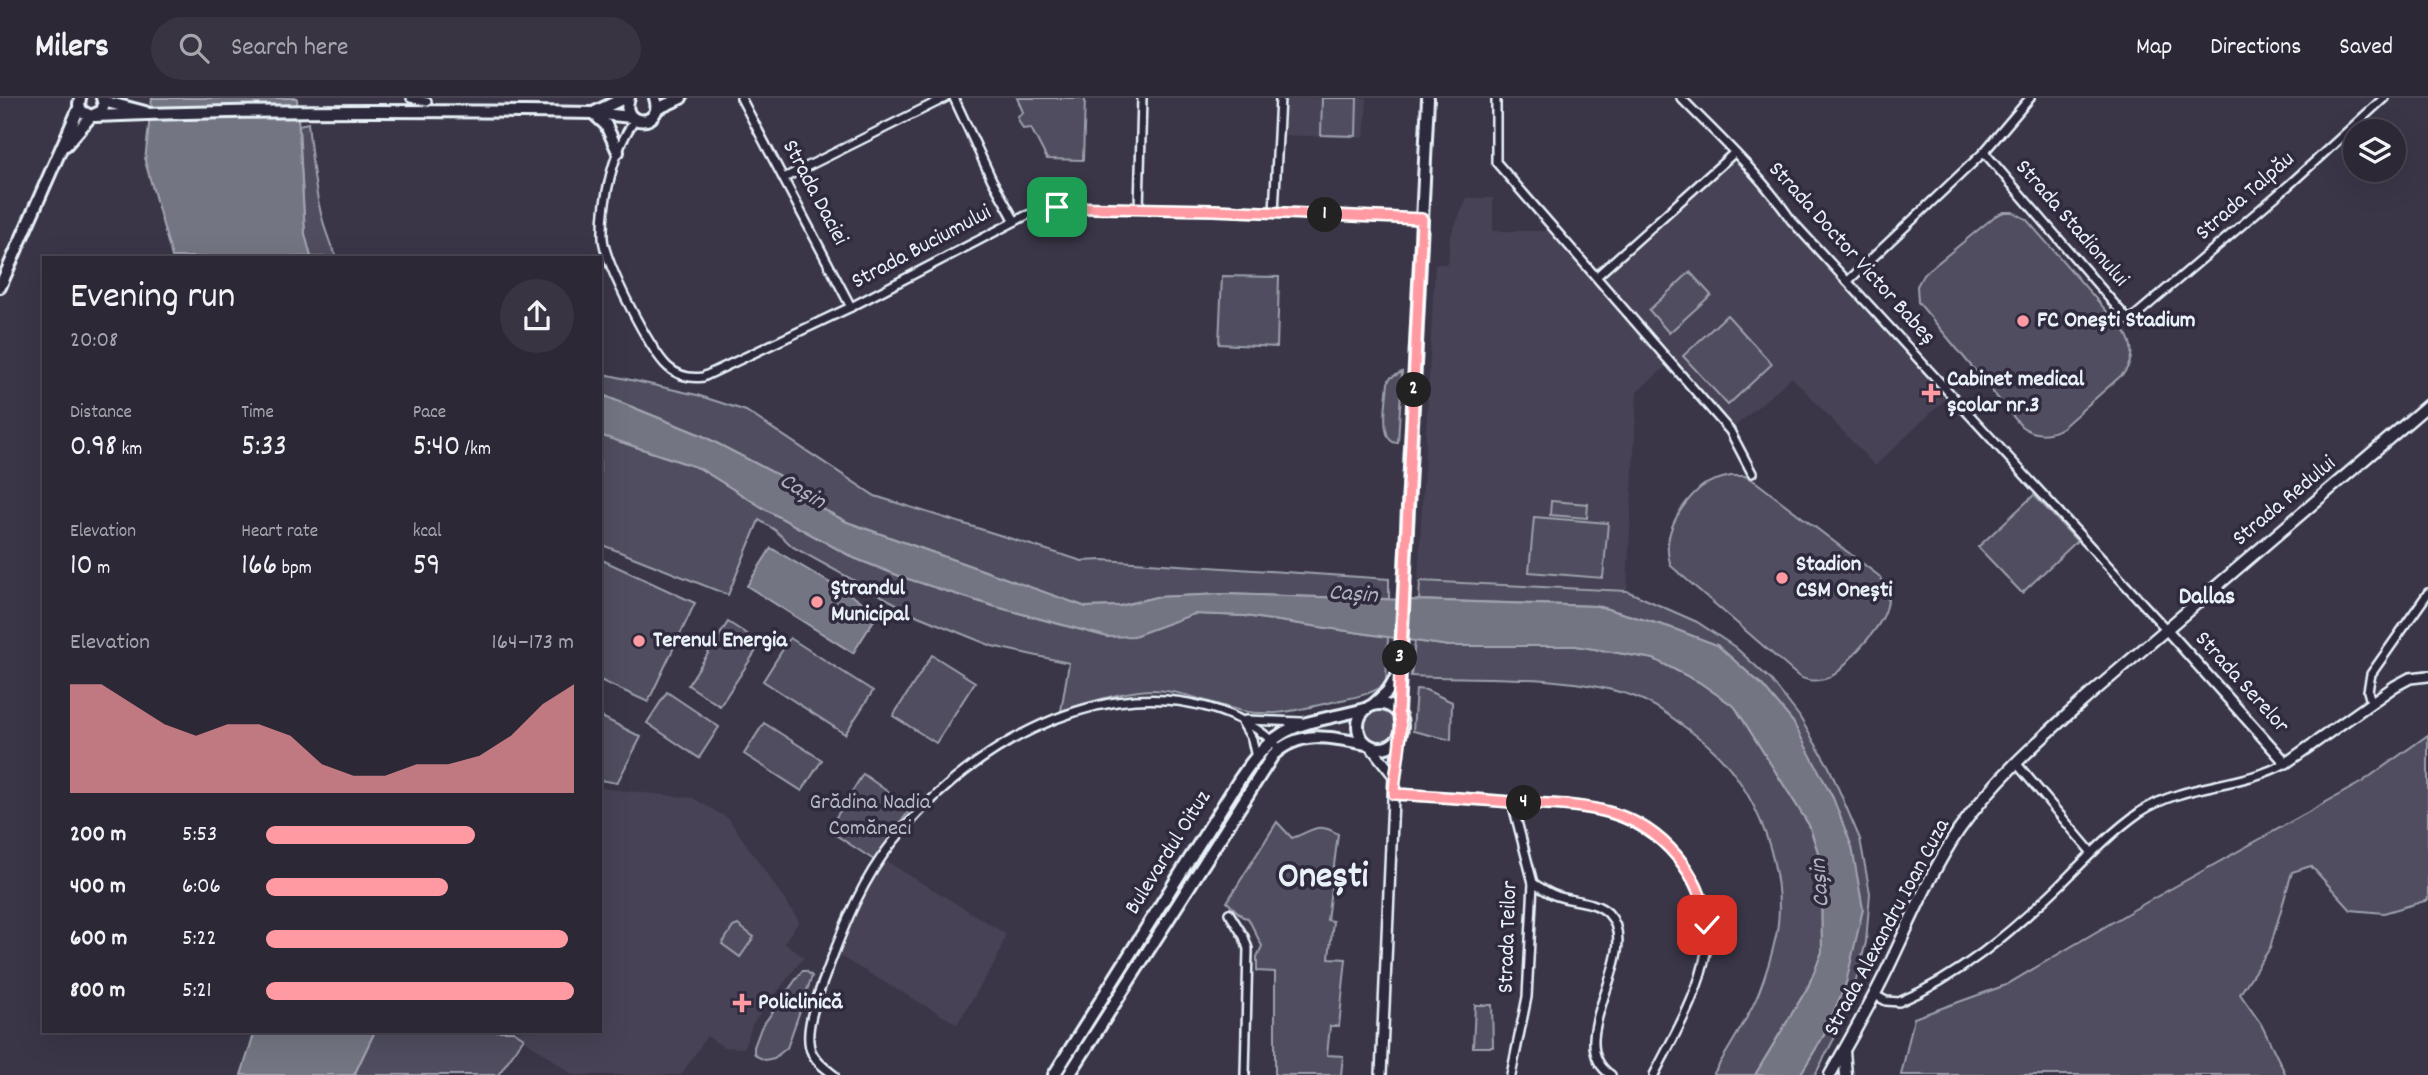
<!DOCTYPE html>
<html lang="en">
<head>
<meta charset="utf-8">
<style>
	:root { --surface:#2c2836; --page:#383442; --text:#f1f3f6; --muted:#a6a6ad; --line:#484451; --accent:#ff9aa2 }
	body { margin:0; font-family:Dekko,sans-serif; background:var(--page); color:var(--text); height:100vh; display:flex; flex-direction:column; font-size:26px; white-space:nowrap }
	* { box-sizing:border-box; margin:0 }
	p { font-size:23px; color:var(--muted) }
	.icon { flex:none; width:38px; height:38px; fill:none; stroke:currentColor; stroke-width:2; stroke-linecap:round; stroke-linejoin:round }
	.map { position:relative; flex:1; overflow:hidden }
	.side { position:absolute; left:42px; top:158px; width:560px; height:777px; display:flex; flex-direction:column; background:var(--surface); border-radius:0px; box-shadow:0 7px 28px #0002,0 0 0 2px var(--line) }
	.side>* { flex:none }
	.tools { position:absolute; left:2343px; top:21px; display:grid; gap:14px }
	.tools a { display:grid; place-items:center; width:63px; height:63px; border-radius:50%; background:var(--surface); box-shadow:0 7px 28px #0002,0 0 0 2px var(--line); font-size:35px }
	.pin { position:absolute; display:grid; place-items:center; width:60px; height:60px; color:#fff; margin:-30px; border-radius:14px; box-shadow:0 4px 10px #0006 }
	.km { position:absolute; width:35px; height:35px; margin:-18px; border-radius:50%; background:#222; color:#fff; font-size:19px; line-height:35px; text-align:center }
	.round { display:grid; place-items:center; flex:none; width:74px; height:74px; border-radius:37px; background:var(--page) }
	.summary { display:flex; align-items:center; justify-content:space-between; height:119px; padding:0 28px }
	h1 { font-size:38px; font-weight:600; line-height:52px }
	.figures { display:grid; grid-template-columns:repeat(3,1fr); gap:10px; height:119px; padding:7px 28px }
	.figures div { display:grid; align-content:center }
	.figures b { font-size:30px; font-weight:600 }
	.figures small { font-size:19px; font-weight:400 }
	.figures p { font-size:19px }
	.chart { height:196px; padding:14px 28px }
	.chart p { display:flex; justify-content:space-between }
	.chart svg { width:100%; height:126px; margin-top:7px; fill:var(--accent); opacity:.7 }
	ul { padding:0 28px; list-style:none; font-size:23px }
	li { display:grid; grid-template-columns:112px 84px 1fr; align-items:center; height:52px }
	li i { height:18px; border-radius:9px; background:var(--accent) }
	header { display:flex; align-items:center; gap:42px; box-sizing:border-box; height:98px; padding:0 35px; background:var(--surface); border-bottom:2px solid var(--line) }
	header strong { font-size:33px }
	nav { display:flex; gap:38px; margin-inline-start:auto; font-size:24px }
	.search { width:490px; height:63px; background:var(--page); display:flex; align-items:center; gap:18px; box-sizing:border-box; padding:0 24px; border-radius:38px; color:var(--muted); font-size:26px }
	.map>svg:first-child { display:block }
	.built { fill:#464354 }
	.green { fill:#504e5f; stroke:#9ca0ac; stroke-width:2 }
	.water { fill:#737482; stroke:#a2a6b1; stroke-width:2 }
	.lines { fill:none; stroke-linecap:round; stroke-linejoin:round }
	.minor-casing { stroke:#e8f1f8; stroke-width:12 }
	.tertiary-casing { stroke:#e8f1f8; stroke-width:14 }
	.secondary-casing { stroke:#e8f1f8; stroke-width:15 }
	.primary-casing { stroke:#e8f1f8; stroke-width:16 }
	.minor { stroke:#2f2a3d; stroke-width:7 }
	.tertiary { stroke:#2f2a3d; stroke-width:9 }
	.secondary { stroke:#2f2a3d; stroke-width:10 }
	.primary { stroke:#2f2a3d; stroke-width:10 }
	.route-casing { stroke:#fff; stroke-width:14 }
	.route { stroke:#ff9aa2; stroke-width:9 }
	.poi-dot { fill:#ff9aa2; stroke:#2f2a3d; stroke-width:2.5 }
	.labels { text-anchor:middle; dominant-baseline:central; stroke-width:7; stroke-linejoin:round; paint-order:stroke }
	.street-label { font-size:23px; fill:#e8f1f8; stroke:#2f2a3d }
	.poi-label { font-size:23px; font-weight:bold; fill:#e8f1f8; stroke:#2f2a3d; text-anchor:start }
	.park-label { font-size:23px; fill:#b3b8c2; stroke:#2f2a3d }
	.water-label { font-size:24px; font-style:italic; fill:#aeb2bd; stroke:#2f2a3d }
	.neighbourhood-label { font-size:24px; font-weight:bold; fill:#e8f1f8; stroke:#2f2a3d }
	.town-label { font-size:37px; font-weight:bold; fill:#e8f1f8; stroke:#2f2a3d }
</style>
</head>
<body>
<header>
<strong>Milers</strong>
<div class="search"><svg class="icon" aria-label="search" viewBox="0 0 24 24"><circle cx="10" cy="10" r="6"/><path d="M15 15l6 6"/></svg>Search here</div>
<nav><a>Map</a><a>Directions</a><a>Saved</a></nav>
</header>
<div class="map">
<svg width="2428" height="977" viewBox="0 0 2428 977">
	<rect width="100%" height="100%" fill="#3a3648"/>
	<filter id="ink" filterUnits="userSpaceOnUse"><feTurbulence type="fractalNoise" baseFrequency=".0143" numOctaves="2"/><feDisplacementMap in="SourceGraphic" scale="14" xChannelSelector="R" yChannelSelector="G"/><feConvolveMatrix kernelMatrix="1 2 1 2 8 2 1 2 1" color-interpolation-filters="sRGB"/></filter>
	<g filter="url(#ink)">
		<g class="built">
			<polygon points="1280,0 1367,0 1364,40 1279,37"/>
			<polygon points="1734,55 1951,296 1875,368 1792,279 1730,333 1670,265 1637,294 1627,493 1418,483 1435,166 1448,166 1450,139 1467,100 1493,100 1493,133 1558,133 1596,178"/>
			<polygon points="600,690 693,700 729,721 799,823 784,845 804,859 753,925 744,950 723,949 707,938 681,977 573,977 513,933 600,933"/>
			<polygon points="881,760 1006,836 997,861 957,926 834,855"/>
		</g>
		<g class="green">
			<polygon points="1017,0 1085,0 1083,62 1047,61 1031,30 1023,31 1017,19 1023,14"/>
			<polygon points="1322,0 1357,0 1356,38 1321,37"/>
			<path d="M308,25C313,71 316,117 336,159H311L305,137L299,27Z"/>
			<path d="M2004,114H2013L2026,121L2125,234C2134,248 2134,261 2124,275L2063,329C2050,338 2034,338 2021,328L1918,204L1917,188L1923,177L1995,118Z"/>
			<polygon points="1690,174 1711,197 1669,235 1649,212"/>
			<polygon points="1222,178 1279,179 1277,249 1219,246"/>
			<polygon points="1727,217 1772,266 1728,307 1683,258"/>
			<path d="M1402,274L1398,345C1378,346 1387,299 1388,285L1390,280Z"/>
			<polygon points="600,275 697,297 746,313 875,398 1082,463 1103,462 1389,481 1389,501 1223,496 1156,499 1120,508 1086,509 847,424 815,407 778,377 701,337 600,296"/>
			<path d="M600,337L699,370L768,413L854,460L902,479L993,508L1062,527L1108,539L1194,516L1245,518L1388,539L1386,585C1373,597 1353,599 1337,603C1304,610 1276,620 1242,613C1213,607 1185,593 1154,592C1123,592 1090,605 1061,613L1069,565L992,548L918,518L793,449L775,432L759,422L728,497L600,446Z"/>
			<path d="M1731,378H1745L1756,384L1879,478C1908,509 1860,548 1840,572C1828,583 1812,586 1798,578L1671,468C1660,439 1679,409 1700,390C1708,383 1721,380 1731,378Z"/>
			<polygon points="2034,397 2077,443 2022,495 1978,449"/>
			<polygon points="1551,403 1588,406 1587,420 1550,417"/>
			<polygon points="1534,419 1608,425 1603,480 1529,474"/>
			<polygon points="600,461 695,505 648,604 600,582"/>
			<polygon points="1420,483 1627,493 1697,524 1735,549 1771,582 1799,618 1829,669 1860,741 1870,795 1866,844 1847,916 1815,977 1800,977 1824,937 1863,811 1793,624 1762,587 1717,547 1669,529 1598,508 1419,502"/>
			<polygon points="728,524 761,545 720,608 688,587"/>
			<polygon points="790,540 873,593 845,636 763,583"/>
			<path d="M1415,543L1449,548H1576L1654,561L1699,584L1735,609L1809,727L1821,763L1822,854L1808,889L1755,977H1713C1728,950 1748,922 1759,894C1766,876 1772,856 1776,838C1789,776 1757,691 1711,650C1702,641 1691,634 1682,627C1664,613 1649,603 1627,596C1558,575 1482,582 1411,578Z"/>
			<polygon points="932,557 975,584 936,645 893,618"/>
			<polygon points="1416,591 1426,592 1452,604 1451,642 1413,633"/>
			<polygon points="667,594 719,629 699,660 647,625"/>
			<circle cx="1380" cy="628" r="22"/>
			<polygon points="600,618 641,639 617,685 600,682"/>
			<polygon points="764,625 822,662 802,693 744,656"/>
			<polygon points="2428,637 2428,802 2384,815 2351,812 2311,768 2292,774 2270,850 2240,896 2261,926 2286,977 1901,977 1914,920 2006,887 2140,808 2362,684"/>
			<polygon points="863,676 911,710 874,762 828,732"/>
			<polygon points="1239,682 1252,690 1069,977 1054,977"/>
			<path d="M1277,724L1292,740C1313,733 1317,723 1338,736L1327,822L1333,823L1329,860L1346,861L1339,928H1330L1327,957L1343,958L1341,977H1275V874L1257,873V859L1262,848L1248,820L1243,819L1227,804Z"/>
			<polygon points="738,827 754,839 740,859 722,846 733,829"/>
			<polygon points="802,873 806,873 812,878 787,950 774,960 765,962 758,959 754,955 754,949 761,930"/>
			<polygon points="1475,907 1492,907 1493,949 1473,949"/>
			<polygon points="375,933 513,933 524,940 498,977 354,977"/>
		</g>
		<g class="water">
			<polygon points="152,0 297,0 305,136 311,159 172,159 145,63"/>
			<polygon points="600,296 701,337 778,377 815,407 847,424 1086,509 1120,508 1156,499 1223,496 1597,508 1669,529 1717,547 1762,587 1793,624 1833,700 1852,749 1863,811 1846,885 1824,937 1800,977 1755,977 1808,889 1822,854 1821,763 1809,727 1735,609 1699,584 1654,561 1576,548 1449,548 1245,518 1194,516 1134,538 1108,539 993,508 902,479 854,460 768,413 699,370 600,337"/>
			<polygon points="771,450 879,514 853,555 747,488"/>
			<polygon points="255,933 375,933 354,977 241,977"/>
		</g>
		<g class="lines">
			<defs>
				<g id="minor">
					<polyline points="411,0 427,4"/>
					<polyline points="741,0 851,209"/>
					<polyline points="954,0 992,82 1015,123"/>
					<polyline points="1496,0 1496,64 1730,333 1752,375"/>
					<path d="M1681,0C1719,39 1761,77 1791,122L2166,531"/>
					<path d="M635,22C613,51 602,103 603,140C604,163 650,253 668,269C677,277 690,281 703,279L851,209L1025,118L1046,110L1214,112L1422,121"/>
					<polyline points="1984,54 2129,223 2289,87 2384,0"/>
					<polyline points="784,80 945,0"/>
					<polyline points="1139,110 1142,0"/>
					<polyline points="1274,114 1280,0"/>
					<polyline points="1597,178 1734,55"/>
					<polyline points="1848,183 1984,54 2030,0"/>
					<polyline points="2371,604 2368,593 2371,576 2428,495"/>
					<polyline points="1246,622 1301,624"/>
					<polyline points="1242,624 1252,641 1256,660"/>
					<polyline points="2017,666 2092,755"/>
					<path d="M1394,696C1438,698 1483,702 1527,705C1555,707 1586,707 1612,716C1671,734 1715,792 1706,854C1699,897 1673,939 1654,977"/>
					<path d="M1533,785C1541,790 1548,795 1557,798C1574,804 1594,802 1608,815C1646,855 1559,942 1611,977"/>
					<polyline points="1229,815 1244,839 1248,851 1245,977"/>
					<path d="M1875,897L1886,903L1899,904C1960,878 2010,835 2058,789C2084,763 2110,735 2140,714C2184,685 2240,690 2286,665"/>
					<path d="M834,977C826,971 817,965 812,955C801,933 821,890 829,868C845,825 863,781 892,745C962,656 1090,576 1207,609C1235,617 1260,629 1280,651"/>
					<polyline points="1511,977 1527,899 1533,785 1512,704"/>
				</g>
				<g id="tertiary">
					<polyline points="2166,531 2286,665 2395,588 2410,580 2428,578"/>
					<polyline points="1371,649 1394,678"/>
					<polyline points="1381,977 1394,678 1400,637"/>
				</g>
				<g id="secondary">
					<polyline points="1844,953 1846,977"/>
					<path d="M1830,977C1849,943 1869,909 1886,874C1909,827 1929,776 1959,732C1995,680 2045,637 2092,595L2428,307"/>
				</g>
				<g id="primary">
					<polyline points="80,0 79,6 81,13 91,18 102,13 104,6 102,0"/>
					<path d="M629,0C618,29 665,31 655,0"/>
					<polyline points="103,3 145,14"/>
					<polyline points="657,11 681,0"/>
					<polyline points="595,14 624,0"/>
					<polyline points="593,15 606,27 618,54"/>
					<path d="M95,18C261,11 427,12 593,15L631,19"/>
					<polyline points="66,47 91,18"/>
					<polyline points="0,189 79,10"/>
					<circle cx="1380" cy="628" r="22"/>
					<polyline points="1374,606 1387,594 1398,576"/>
					<polyline points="1398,615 1428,0"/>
					<path d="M1054,977L1239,682C1279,621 1301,628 1365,611"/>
					<path d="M1069,977L1273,657C1300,631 1332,639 1366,646"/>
				</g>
			</defs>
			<use href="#minor" class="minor-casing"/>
			<use href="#tertiary" class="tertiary-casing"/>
			<use href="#secondary" class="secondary-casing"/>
			<use href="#primary" class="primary-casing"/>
			<use href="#minor" class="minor"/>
			<use href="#tertiary" class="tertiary"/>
			<use href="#secondary" class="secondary"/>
			<use href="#primary" class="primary"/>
		</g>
	</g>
	<g class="lines" filter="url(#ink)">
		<defs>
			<path id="route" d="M1057,109L1214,112L1422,121L1398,615C1406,629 1394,675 1394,696C1433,698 1472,701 1511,704C1544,706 1580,706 1612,715C1662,730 1701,775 1707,827"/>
		</defs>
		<use href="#route" class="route-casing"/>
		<use href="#route" class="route"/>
	</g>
	<g class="poi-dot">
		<circle cx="2023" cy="223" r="7"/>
		<path d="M1927.5 284.5h7v7h7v7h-7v7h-7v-7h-7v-7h7z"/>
		<circle cx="1782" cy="480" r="7"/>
		<circle cx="817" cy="504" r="7"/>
		<circle cx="639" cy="543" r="7"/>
		<path d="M738.5 894.5h7v7h7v7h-7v7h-7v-7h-7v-7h7z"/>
	</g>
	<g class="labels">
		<g class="street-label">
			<text transform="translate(814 95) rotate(62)">Strada Daciei</text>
			<text transform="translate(2246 99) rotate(-41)">Strada Talpău</text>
			<text transform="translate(2071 126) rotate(49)">Strada Stadionului</text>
			<text transform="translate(922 150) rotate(-28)">Strada Buciumului</text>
			<text transform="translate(1851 156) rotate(48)">Strada Doctor Victor Babeș</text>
			<text transform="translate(2285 404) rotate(-40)">Strada Redului</text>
			<text transform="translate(2241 585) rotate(48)">Strada Serelor</text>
			<text transform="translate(1169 755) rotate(-58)">Bulevardul Oituz</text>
			<text transform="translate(1888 830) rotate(-62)">Strada Alexandru Ioan Cuza</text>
			<text transform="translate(1509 839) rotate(-88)">Strada Teilor</text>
		</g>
		<g class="poi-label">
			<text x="2037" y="223">FC Onești Stadium</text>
			<text x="1947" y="282">Cabinet medical<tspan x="1947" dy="26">școlar nr.3</tspan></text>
			<text x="1796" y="467">Stadion<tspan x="1796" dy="26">CSM Onești</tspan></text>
			<text x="831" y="491">Ștrandul<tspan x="831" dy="26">Municipal</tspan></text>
			<text x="653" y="543">Terenul Energia</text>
			<text x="758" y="905">Policlinică</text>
		</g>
		<g class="park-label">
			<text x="870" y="705">Grădina Nadia<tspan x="870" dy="26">Comăneci</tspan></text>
		</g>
		<g class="water-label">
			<text transform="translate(802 394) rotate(31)">Cașin</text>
			<text transform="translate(1353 497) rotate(4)">Cașin</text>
			<text transform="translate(1821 785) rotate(-94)">Cașin</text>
		</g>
		<g class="neighbourhood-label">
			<text x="2207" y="500">Dallas</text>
		</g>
		<g class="town-label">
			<text x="1323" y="780">Onești</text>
		</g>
	</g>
</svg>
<div class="tools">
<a><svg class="icon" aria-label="layers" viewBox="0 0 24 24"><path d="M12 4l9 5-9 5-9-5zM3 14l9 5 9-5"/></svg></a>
</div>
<div class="pin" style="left:1057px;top:109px;background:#1e9e55"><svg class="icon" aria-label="arrive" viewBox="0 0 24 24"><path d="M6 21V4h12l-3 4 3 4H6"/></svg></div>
<div class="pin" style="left:1707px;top:827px;background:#d93025"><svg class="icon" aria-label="check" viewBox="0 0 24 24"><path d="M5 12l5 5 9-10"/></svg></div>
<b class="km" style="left:1325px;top:117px">1</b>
<b class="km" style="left:1414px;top:292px">2</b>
<b class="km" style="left:1400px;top:560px">3</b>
<b class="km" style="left:1524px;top:705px">4</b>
<section class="side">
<div class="summary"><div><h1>Evening run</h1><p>20:08</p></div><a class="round"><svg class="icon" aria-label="share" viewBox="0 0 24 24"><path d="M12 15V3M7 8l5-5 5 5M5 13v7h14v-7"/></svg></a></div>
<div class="figures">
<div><p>Distance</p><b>0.98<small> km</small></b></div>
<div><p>Time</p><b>5:33</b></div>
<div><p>Pace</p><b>5:40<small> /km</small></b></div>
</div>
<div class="figures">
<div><p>Elevation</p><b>10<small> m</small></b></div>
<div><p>Heart rate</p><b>166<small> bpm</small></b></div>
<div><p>kcal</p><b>59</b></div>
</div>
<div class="chart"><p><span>Elevation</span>164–173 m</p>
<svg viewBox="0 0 160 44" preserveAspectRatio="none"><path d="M0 44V6L10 6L20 13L30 20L40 24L50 20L60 20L70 24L80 34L90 38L100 38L110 34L120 34L130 31L140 24L150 13L160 6V44z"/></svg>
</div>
<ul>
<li><b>200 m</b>5:53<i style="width:68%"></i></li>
<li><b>400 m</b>6:06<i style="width:59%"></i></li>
<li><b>600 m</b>5:22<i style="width:98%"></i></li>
<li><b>800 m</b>5:21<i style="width:100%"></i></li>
</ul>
</section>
</div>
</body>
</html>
